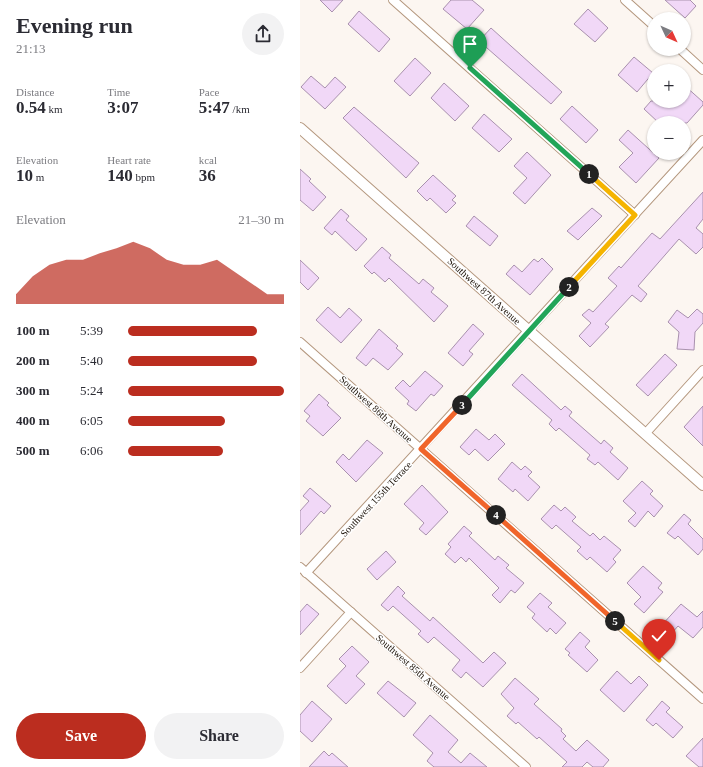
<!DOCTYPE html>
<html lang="en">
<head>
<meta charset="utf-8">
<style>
	:root { --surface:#fff; --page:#f2f2f3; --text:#2b2b33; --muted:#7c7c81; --accent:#bb2d1f }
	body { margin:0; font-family:Georgia,serif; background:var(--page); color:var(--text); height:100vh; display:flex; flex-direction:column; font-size:15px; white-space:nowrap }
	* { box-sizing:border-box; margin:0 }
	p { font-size:13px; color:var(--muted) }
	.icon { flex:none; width:22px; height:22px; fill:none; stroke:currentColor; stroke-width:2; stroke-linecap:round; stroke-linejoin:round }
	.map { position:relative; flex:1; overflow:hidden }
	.panel { display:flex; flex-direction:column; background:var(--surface); width:300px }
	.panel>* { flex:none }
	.needle { width:26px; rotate:134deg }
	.controls { position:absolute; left:347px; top:12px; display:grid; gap:8px }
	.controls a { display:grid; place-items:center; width:44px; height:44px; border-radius:50%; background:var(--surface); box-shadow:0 1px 3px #0004; font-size:20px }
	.pin { position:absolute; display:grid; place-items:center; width:34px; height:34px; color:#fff; margin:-41px -17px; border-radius:50% 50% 50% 0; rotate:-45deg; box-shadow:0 0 4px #0007 }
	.pin .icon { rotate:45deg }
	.km { position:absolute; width:20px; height:20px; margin:-10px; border-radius:50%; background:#222; color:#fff; font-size:11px; line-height:20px; text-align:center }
	.round { display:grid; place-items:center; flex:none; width:42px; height:42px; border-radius:21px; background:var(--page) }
	.head { display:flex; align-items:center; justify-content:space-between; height:68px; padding:0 16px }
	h1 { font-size:22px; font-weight:800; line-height:30px }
	.metrics { display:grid; grid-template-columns:repeat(3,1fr); gap:6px; height:68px; padding:4px 16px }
	.metrics div { display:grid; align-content:center }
	.metrics b { font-size:17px; font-weight:800 }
	.metrics small { font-size:11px; font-weight:400 }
	.metrics p { font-size:11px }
	.chart { height:112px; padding:8px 16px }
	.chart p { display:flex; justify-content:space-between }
	.chart svg { width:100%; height:72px; margin-top:4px; fill:var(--accent); opacity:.7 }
	.button { display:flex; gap:8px; margin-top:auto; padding:8px 16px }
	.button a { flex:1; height:46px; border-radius:24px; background:var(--accent); color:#fff; font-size:16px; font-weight:800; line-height:46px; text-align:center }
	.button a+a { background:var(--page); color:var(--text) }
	ul { padding:0 16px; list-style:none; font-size:13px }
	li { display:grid; grid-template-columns:64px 48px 1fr; align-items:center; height:30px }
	li i { height:10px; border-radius:5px; background:var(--accent) }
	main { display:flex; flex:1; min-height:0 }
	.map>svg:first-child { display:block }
	.building { fill:#f1d8f7; stroke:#a991ae }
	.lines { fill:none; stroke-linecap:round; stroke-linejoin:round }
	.minor-casing { stroke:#b4977e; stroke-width:10 }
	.tertiary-casing { stroke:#b4977e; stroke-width:12 }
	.minor { stroke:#fff; stroke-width:8 }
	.tertiary { stroke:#fff; stroke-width:10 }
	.split-1-casing { stroke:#fff; stroke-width:8 }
	.split-2-casing { stroke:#fff; stroke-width:8 }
	.split-3-casing { stroke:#fff; stroke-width:8 }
	.split-4-casing { stroke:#fff; stroke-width:8 }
	.split-5-casing { stroke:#fff; stroke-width:8 }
	.split-6-casing { stroke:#fff; stroke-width:8 }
	.split-1 { stroke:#22a559; stroke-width:5 }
	.split-2 { stroke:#f5b400; stroke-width:5 }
	.split-3 { stroke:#22a559; stroke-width:5 }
	.split-4 { stroke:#f0652b; stroke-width:5 }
	.split-5 { stroke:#f0652b; stroke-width:5 }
	.split-6 { stroke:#f5b400; stroke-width:5 }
	.labels { text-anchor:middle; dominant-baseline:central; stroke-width:3; stroke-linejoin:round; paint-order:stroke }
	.street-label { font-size:10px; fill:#1d1309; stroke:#fff }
</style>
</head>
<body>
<main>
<section class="panel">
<div class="head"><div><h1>Evening run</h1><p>21:13</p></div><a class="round"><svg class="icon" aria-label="share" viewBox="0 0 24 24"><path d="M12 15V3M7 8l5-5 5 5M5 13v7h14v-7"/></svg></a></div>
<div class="metrics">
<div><p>Distance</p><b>0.54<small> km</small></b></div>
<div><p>Time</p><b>3:07</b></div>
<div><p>Pace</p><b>5:47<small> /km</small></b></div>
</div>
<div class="metrics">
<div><p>Elevation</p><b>10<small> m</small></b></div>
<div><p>Heart rate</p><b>140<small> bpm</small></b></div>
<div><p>kcal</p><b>36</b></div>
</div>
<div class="chart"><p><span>Elevation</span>21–30 m</p>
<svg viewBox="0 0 160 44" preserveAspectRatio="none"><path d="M0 44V38L10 27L20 20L30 17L40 17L50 13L60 10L70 6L80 10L90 17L100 20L110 20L120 17L130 24L140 31L150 38L160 38V44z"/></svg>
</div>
<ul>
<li><b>100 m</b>5:39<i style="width:83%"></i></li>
<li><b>200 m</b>5:40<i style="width:83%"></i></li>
<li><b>300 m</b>5:24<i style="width:100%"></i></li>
<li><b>400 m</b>6:05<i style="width:62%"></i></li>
<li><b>500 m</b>6:06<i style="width:61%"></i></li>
</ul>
<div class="button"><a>Save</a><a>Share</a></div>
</section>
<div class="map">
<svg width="403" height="767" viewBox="0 0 403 767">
	<rect width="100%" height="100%" fill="#fcf6f1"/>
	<g class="building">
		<polygon points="20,0 43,0 32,12"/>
		<polygon points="151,0 172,0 184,10 167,29 143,9"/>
		<polygon points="365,0 390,0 396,6 385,18"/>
		<polygon points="288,9 308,28 295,42 274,24"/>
		<polygon points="59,11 90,39 79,52 48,24"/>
		<polygon points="191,28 262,92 251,104 179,41"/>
		<polygon points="334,57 353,73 337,92 318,75"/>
		<polygon points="115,58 131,73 110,96 94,81"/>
		<polygon points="11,76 25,88 35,77 46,87 25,109 1,87"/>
		<polygon points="144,83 169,106 155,121 131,98"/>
		<polygon points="384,85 403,102 403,105 387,123 359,123 344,109 351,101 384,101"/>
		<polygon points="272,106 298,130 286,143 260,119"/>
		<polygon points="54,107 119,163 106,178 43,118"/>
		<polygon points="184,114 212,139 199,152 172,128"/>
		<polygon points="328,130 359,158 336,183 319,167 333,153 319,140"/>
		<polygon points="227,152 251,175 225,204 213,193 227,178 214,166"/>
		<polygon points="0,169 11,179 9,181 26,197 13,211 0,200"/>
		<polygon points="133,175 156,196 152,200 156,203 146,213 130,198 127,201 117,191"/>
		<polygon points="403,192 403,219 396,228 403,234 403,247 396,254 379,239 338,286 347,294 341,302 332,295 305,324 309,327 290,347 279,336 291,323 282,315 289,309 293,312 317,286 308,278 319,266 321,268 352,233 360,239"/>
		<polygon points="292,208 302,216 278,240 267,231"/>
		<polygon points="41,209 49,216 46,220 67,239 56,251 35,231 32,235 24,228"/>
		<polygon points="174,216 198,236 190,246 166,226"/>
		<polygon points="82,247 91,255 89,258 119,284 123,279 134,288 131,292 148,306 134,322 89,278 85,282 74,272 72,274 64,266"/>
		<polygon points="242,258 253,269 230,295 206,274 214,265 222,272 234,259 238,262"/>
		<polygon points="0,260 19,278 8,290 0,282"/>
		<polygon points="28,307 40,318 49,308 62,320 41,343 16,320"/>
		<polygon points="397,309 403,314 403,323 395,332 394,350 377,349 379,332 368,322 377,310 388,318"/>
		<polygon points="173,324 184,334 169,351 173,354 163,366 148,353"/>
		<polygon points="79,329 98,346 96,348 103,354 88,370 73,358 66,366 56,358"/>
		<polygon points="365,354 377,365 348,396 336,385"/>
		<polygon points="125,371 143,386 134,396 131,394 116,411 107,404 109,401 95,388 103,380 110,387"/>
		<polygon points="222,374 261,410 265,406 272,412 269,416 301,444 304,440 313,448 310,452 328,468 318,480 298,462 295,465 287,459 290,455 259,428 256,431 249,424 252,420 212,385"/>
		<polygon points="19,394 29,403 27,405 41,418 23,436 6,421 10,416 4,411"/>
		<polygon points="403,406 403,446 384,427"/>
		<polygon points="176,429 189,440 195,434 205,444 188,461 175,449 169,455 160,447"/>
		<polygon points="67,440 83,453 56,482 36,462 43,454 49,460"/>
		<polygon points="212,462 221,470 225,466 232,472 228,476 240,487 228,501 215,489 213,492 198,479"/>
		<polygon points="342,481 353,491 350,494 363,506 354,517 348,511 335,527 328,521 336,513 323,501"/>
		<polygon points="122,485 148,512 126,535 119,529 124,523 104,504"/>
		<polygon points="10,488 31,506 24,514 21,511 0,535 0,511 9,501 3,496"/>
		<polygon points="254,505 261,511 265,507 276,517 272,521 290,536 293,533 300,540 304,536 321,550 313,559 316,562 307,572 290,557 287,560 277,551 281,547 256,525 252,529 241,519"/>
		<polygon points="384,514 391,520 388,524 403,539 403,549 398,555 378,536 375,539 367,533"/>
		<polygon points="164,526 172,533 169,536 195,560 198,556 209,565 206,568 224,583 215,593 211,590 200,603 192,595 199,588 169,558 166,562 161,557 155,563 145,554 151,547 148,544"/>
		<polygon points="86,551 96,562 77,580 67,569"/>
		<polygon points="343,566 362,583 358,588 363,592 344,613 334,604 341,597 327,583"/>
		<polygon points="98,586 105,593 102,596 130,621 133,617 183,663 194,652 206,663 183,687 166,672 161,678 152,670 160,660 134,637 128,643 118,634 121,631 93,606 88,611 81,605"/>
		<polygon points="240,593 252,603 248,607 266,623 256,634 250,628 247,632 232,618 235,614 227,607"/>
		<polygon points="7,604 19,614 0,635 0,612"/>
		<polygon points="381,604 397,617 403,611 403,627 393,638 378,626 371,634 361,626"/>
		<polygon points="280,632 290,641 285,647 298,660 287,672 268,655 270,653 265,649"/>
		<polygon points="52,646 69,662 56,676 65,684 46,704 27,686 46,666 39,659"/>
		<polygon points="317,671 331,684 339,676 348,685 324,712 300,690"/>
		<polygon points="215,678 239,699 234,704 262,729 261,731 266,736 263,739 276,751 287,740 309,760 303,767 293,767 287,762 282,767 262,767 267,762 239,737 237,739 218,722 216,724 207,716 214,708 201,694"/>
		<polygon points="88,681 116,703 104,717 77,693"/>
		<polygon points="12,701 32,719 12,742 0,731 0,715"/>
		<polygon points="362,701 370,708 366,712 383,727 373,738 356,723 353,726 346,720"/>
		<polygon points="130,715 158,740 148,752 161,763 170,753 187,767 134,767 127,761 133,753 113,735"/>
		<polygon points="403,738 403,767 399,767 386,756"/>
		<polygon points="24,751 29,756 32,753 48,767 9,767"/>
	</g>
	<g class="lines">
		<defs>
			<g id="minor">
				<polyline points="93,0 335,215"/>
				<polyline points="325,0 354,26"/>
				<polyline points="380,49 403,70"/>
				<polyline points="0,342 403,699"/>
				<polyline points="345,434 403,370"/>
				<polyline points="0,567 226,767"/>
				<polyline points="6,573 403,140"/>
				<polyline points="0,668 51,612"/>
			</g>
			<polyline id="tertiary" points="0,128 403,485"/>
		</defs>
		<use href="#minor" class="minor-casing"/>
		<use href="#tertiary" class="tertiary-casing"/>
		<use href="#minor" class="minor"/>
		<use href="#tertiary" class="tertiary"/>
	</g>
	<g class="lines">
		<defs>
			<polyline id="split-1" points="170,68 289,174"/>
			<polyline id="split-2" points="269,287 335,215 289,174"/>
			<polyline id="split-3" points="162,405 269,287"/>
			<polyline id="split-4" points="162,405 121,449 196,515"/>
			<polyline id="split-5" points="196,515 315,621"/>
			<polyline id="split-6" points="315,621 359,660"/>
		</defs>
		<use href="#split-1" class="split-1-casing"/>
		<use href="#split-2" class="split-2-casing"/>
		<use href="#split-3" class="split-3-casing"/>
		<use href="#split-4" class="split-4-casing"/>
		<use href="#split-5" class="split-5-casing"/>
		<use href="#split-6" class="split-6-casing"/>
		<use href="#split-1" class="split-1"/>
		<use href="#split-2" class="split-2"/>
		<use href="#split-3" class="split-3"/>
		<use href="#split-4" class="split-4"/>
		<use href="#split-5" class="split-5"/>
		<use href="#split-6" class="split-6"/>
	</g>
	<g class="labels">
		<g class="street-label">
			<text transform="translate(184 291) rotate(42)">Southwest 87th Avenue</text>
			<text transform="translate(76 409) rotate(42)">Southwest 86th Avenue</text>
			<text transform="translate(76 499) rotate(-47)">Southwest 155th Terrace</text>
			<text transform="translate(113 667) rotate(41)">Southwest 85th Avenue</text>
		</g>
	</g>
</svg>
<div class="controls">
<a><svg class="needle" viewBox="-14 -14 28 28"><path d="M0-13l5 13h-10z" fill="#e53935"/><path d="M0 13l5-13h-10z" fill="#7c7c81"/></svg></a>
<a>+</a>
<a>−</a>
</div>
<div class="pin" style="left:170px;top:68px;background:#1e9e55"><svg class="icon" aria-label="arrive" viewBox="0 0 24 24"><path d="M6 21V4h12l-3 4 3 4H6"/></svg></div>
<div class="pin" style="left:359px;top:660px;background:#d93025"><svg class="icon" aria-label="check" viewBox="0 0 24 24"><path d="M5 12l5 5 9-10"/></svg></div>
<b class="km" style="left:289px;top:174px">1</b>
<b class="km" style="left:269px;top:287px">2</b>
<b class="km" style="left:162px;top:405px">3</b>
<b class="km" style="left:196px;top:515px">4</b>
<b class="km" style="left:315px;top:621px">5</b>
</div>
</main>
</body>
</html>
